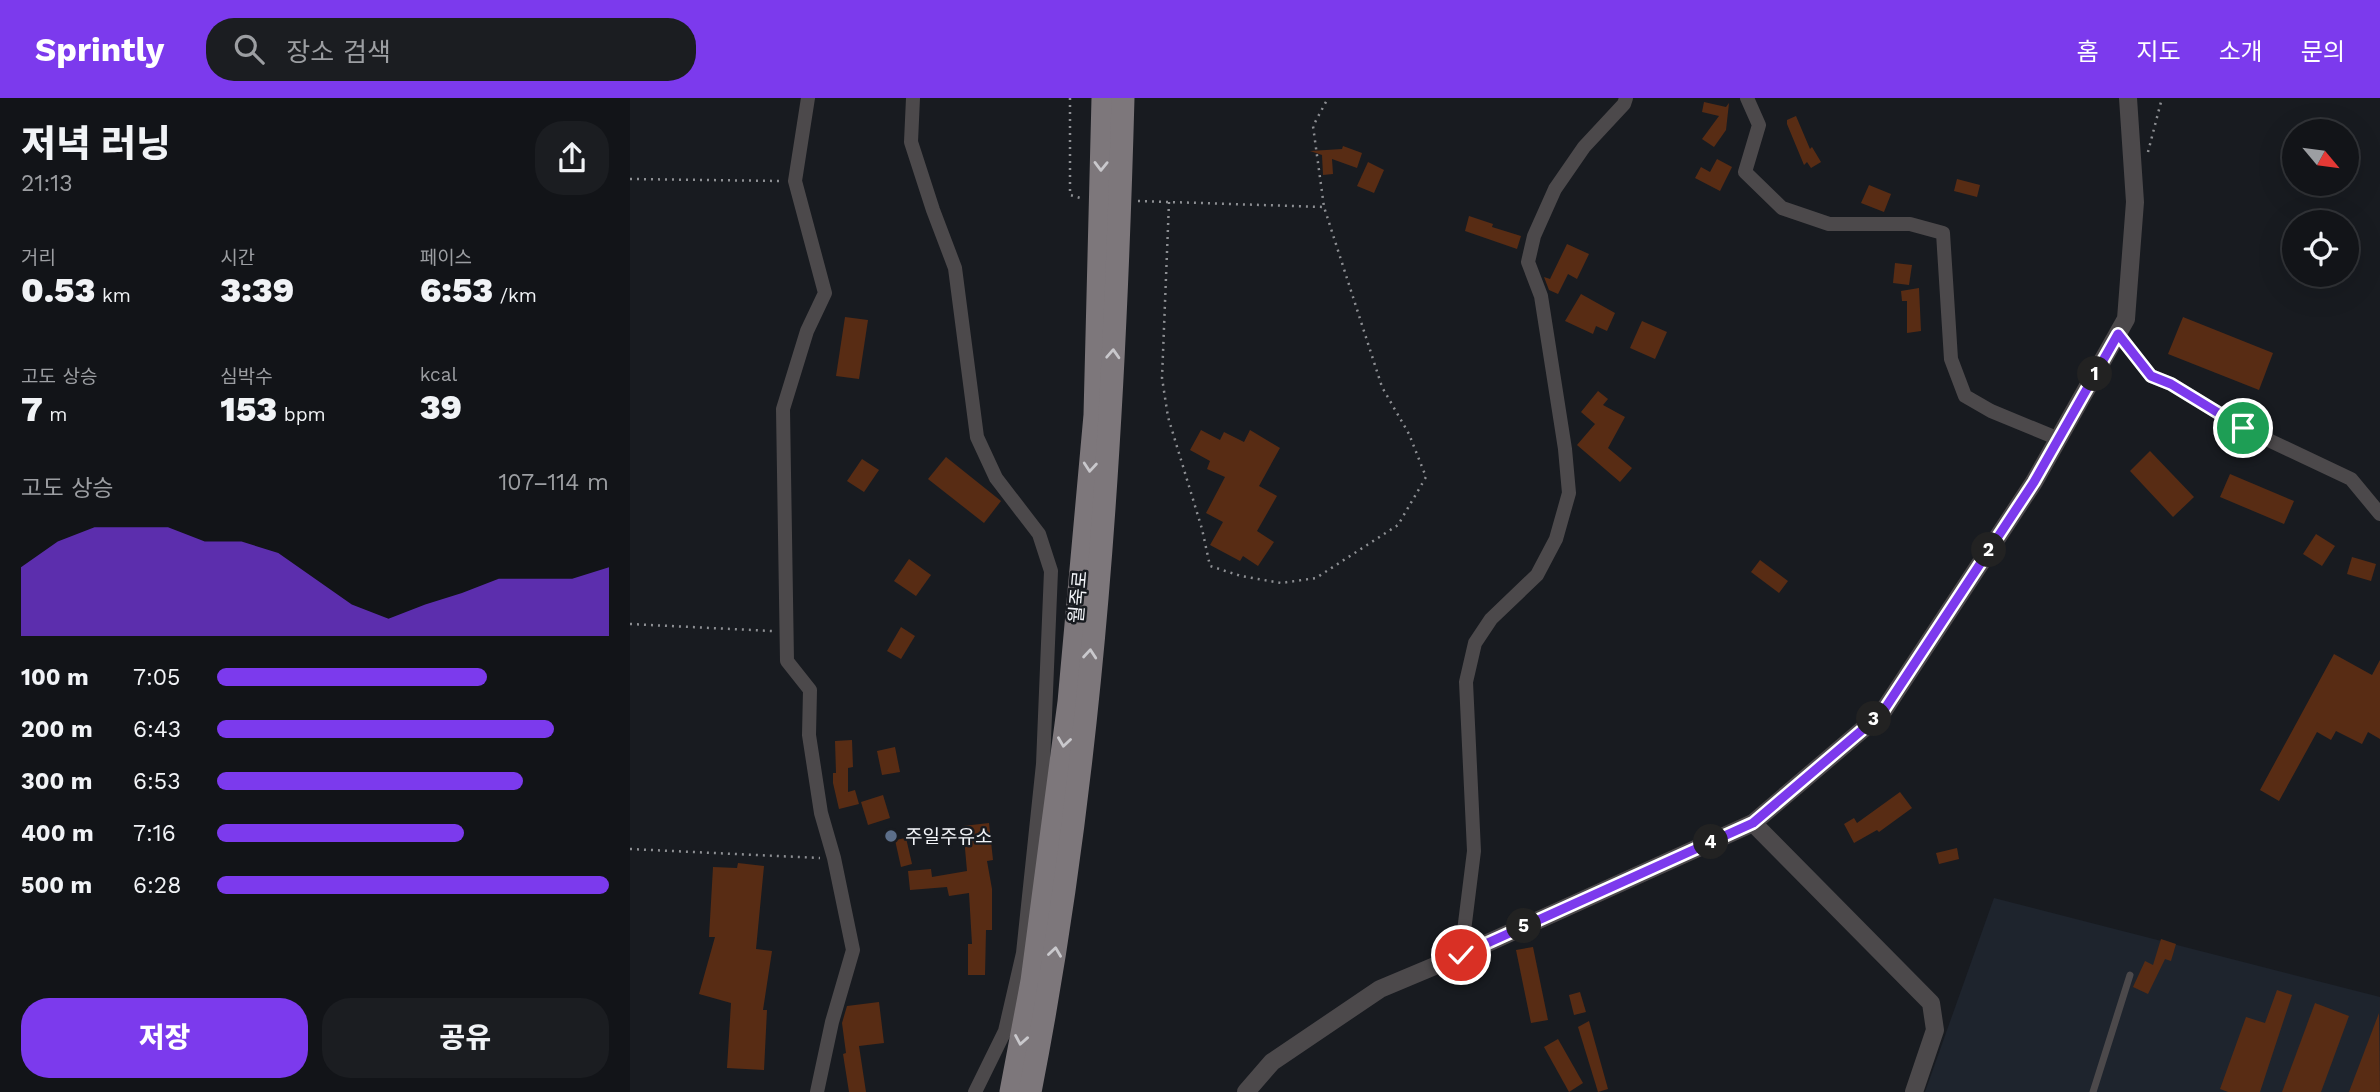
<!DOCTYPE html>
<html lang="ko">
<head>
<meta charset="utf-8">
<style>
	:root { --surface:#121418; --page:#1b1d21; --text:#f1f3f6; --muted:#9c9ea2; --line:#313337; --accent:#7c3aed }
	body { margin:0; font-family:"Work Sans","Noto Sans KR",sans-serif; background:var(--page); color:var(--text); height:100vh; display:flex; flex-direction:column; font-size:26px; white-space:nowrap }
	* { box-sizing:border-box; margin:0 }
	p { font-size:23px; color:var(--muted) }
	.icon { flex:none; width:38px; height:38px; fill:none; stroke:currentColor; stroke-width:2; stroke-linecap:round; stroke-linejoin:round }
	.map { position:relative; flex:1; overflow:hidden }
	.details { display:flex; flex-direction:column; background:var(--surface); width:630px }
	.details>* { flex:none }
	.needle { width:46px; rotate:119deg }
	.tools { position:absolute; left:1652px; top:21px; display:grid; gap:14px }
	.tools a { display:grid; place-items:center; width:77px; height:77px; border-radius:50%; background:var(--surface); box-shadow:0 7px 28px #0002,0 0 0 2px var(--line); font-size:35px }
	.pin { position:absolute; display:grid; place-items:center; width:60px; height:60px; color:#fff; margin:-30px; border:4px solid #fff; border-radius:50%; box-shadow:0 2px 7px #0007 }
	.km { position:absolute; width:35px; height:35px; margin:-18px; border-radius:50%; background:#222; color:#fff; font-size:19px; line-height:35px; text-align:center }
	.round { display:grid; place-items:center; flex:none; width:74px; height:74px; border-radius:28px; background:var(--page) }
	.head { display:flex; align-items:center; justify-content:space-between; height:119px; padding:0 21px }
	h1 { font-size:38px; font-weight:800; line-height:52px }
	.figures { display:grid; grid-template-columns:repeat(3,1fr); gap:10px; height:119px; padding:7px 21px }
	.figures div { display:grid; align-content:center }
	.figures b { font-size:35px; font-weight:800 }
	.figures small { font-size:19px; font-weight:400 }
	.figures p { font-size:19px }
	.chart { height:196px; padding:14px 21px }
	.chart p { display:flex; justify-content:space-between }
	.chart svg { width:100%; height:126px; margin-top:7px; fill:var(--accent); opacity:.7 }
	.primary-button { display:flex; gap:14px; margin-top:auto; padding:14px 21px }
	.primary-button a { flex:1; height:80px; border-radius:28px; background:var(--accent); color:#fff; font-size:28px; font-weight:800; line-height:80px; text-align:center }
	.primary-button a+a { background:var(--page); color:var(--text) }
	ul { padding:0 21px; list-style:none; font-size:23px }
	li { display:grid; grid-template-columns:112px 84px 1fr; align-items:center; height:52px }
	li i { height:18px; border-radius:9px; background:var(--accent) }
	header { display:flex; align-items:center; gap:42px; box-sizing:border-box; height:98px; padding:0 35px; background:var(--accent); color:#fff }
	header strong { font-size:33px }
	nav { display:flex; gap:38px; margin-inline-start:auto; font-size:24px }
	.search { width:490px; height:63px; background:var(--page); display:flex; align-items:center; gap:18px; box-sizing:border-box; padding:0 24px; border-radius:28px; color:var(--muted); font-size:26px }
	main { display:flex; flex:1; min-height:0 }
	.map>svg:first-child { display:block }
	.built { fill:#1e242d }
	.building { fill:#582c14 }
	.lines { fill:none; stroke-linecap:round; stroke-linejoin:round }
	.path { stroke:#8d8f93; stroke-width:2.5; stroke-dasharray:2 5; stroke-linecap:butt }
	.service { stroke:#4c494b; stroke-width:7 }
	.minor { stroke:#4c494b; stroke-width:14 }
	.tertiary { stroke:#4c494b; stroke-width:18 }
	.primary { stroke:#7d777b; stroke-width:23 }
	.oneway { stroke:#c9c8cc }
	.route-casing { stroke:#fff; stroke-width:14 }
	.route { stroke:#7c3aed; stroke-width:9 }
	.service-dot { fill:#5c6f8a; stroke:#181b20; stroke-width:2.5 }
	.labels { text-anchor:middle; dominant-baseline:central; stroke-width:5; stroke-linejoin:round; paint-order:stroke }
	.street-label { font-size:19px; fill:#f2f4f8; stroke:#181b20 }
	.poi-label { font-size:19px; fill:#f2f4f8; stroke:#181b20; text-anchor:start }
</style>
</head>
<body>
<header>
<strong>Sprintly</strong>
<div class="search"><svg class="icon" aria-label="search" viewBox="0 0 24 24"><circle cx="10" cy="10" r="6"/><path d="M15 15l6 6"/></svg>장소 검색</div>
<nav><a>홈</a><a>지도</a><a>소개</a><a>문의</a></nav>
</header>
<main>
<section class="details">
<div class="head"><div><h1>저녁 러닝</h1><p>21:13</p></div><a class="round"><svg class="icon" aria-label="share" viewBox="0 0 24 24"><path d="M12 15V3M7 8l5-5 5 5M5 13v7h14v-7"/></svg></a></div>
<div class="figures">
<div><p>거리</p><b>0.53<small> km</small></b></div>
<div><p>시간</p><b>3:39</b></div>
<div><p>페이스</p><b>6:53<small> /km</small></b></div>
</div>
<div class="figures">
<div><p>고도 상승</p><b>7<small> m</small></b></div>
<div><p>심박수</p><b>153<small> bpm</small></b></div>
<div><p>kcal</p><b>39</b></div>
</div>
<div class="chart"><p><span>고도 상승</span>107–114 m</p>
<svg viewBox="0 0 160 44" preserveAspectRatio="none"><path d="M0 44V20L10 11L20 6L30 6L40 6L50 11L60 11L70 15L80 24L90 33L100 38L110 33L120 29L130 24L140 24L150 24L160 20V44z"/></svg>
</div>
<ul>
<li><b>100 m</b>7:05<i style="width:69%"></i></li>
<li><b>200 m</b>6:43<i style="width:86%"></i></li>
<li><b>300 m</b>6:53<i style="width:78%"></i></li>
<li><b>400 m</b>7:16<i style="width:63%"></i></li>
<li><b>500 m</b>6:28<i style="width:100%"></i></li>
</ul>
<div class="primary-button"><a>저장</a><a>공유</a></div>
</section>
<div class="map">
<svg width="1750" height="994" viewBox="0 0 1750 994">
	<rect width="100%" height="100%" fill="#181b20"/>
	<polygon class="built" points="1364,800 1750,899 1750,994 1295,994"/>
	<g class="building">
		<polygon points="1074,4 1096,9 1099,5 1096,32 1084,49 1072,41 1089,18 1072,14"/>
		<polygon points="1166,18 1180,51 1182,49 1191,64 1181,70 1177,64 1174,67 1157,26 1157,22"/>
		<polygon points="713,48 732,55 727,70 702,61 703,76 693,77 692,57 680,53 712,51"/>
		<polygon points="1087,61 1102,69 1090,93 1065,80 1071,69 1080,74"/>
		<polygon points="738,64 754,72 744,95 727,88"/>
		<polygon points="1327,81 1350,87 1347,99 1324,93"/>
		<polygon points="1239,87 1261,96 1254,114 1231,105"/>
		<polygon points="839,118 863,126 862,129 891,138 887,151 835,133"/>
		<polygon points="937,146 959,156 947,181 938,176 928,196 919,192 914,179 920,181"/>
		<polygon points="1265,165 1282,167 1279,187 1263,185"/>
		<polygon points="1289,190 1291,233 1277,235 1277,203 1272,203 1271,193"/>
		<polygon points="951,196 985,215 977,233 966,228 963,236 935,223"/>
		<polygon points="215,219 238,222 229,281 206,278"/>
		<polygon points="1553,219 1643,255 1629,292 1538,256"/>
		<polygon points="1012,223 1037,234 1025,261 1000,250"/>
		<polygon points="968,293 978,301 973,307 995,319 978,350 1002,370 990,384 947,347 965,326 951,314"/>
		<polygon points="571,332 590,342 594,334 614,344 620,332 650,350 629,388 647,398 627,433 644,444 628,468 613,458 610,463 580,447 593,424 576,415 595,379 577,371 580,363 560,352"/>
		<polygon points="1520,353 1564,399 1543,419 1500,373"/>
		<polygon points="316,359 371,403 354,425 298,381"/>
		<polygon points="232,361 249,372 234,394 217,383"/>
		<polygon points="1600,376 1664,403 1654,426 1590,399"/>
		<polygon points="1686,436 1705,448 1692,468 1673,456"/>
		<polygon points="1722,459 1746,466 1741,483 1717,476"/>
		<polygon points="279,461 301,477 286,498 264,483"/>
		<polygon points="1130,462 1158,483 1149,495 1121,474"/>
		<polygon points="271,529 285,538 271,561 257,553"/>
		<polygon points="1704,556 1742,577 1750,562 1750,641 1738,634 1732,646 1706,633 1701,642 1687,634 1649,703 1630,692"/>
		<polygon points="222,642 223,669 218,670 218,694 225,692 229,706 209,711 203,685 203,675 206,675 205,643"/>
		<polygon points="265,649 270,674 252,677 247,653"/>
		<polygon points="1270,694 1282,710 1249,734 1247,732 1224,745 1214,726 1224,720 1227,725"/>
		<polygon points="253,697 260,720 238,727 231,704"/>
		<polygon points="359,725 363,762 357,763 362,791 362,832 356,832 355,877 338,877 338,846 342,846 339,795 319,798 317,789 280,792 278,773 301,771 302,779 337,773 333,728"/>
		<polygon points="276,740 282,766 271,769 265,742"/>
		<polygon points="1327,750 1329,761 1309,766 1306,755"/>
		<polygon points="108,765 134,768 126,851 142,853 133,912 137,912 134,972 97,970 101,905 69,896 85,839 79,839 83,769 107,770"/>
		<polygon points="1531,841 1546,846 1541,863 1535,861 1518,896 1503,889 1515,863 1523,867"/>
		<polygon points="903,849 918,922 901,925 886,852"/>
		<polygon points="1647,892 1662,897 1630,994 1598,994 1590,991 1616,919 1635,925"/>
		<polygon points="950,894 956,914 944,917 939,897"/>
		<polygon points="249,904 254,945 229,948 236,994 219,994 213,956 216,955 212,925 217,908"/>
		<polygon points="1685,905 1719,918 1691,994 1652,994"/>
		<polygon points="1749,915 1750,994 1719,994"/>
		<polygon points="959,923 978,991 968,994 948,929"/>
		<polygon points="928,941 953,985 939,994 914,949"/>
	</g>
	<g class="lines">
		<g class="path">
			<polyline points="440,0 440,97 454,101"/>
			<polyline points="1518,54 1532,0"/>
			<polyline points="0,81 151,83"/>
			<polyline points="508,103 694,109"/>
			<polyline points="539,104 532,280 538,319 572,431 580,468 611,478 651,485 686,480 768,427 796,379 779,336 752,289 694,109 683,28 698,0"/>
			<polyline points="0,526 142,533"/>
			<polyline points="0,751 190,760"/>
		</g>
		<polyline class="service" points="1463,994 1500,877"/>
		<g class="minor">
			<polyline points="178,0 165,83 195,195 177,233 153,311 157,563 180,592 179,637 191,715 204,760 223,852 202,924 187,994"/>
			<polyline points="283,0 281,44 303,112 325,170 347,339 366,380 409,436 421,473 413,666 393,855 375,933 345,994"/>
			<polyline points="1117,0 1129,27 1115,74 1152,110 1199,126 1280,126 1313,135 1321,261 1335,298 1361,313 1429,341"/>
			<polyline points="1488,236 1521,278 1541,286 1613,330 1721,381 1750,416"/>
			<polyline points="831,857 844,753 836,584 845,545 861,521 907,477 926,441 939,395 935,351 911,198 898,164 904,138 925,91 954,49 994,6 996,0"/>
		</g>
		<g class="tertiary">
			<polyline points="1123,725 1301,905 1305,932 1284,994"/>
			<polyline points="616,994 642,964 750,891 831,857 1123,725 1252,615 1404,384 1496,221 1505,104 1498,0"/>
		</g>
		<g class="primary">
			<polyline points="381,994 402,883 439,604 465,317 473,0"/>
			<path d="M400,994C464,667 484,332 493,0"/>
		</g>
	</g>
	<defs><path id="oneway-chevron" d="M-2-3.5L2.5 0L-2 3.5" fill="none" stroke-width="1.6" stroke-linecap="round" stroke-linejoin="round" transform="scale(1.75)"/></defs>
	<g class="oneway">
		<use href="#oneway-chevron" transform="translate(471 68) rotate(91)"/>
		<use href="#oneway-chevron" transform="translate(483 256) rotate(-87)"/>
		<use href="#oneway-chevron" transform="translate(460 369) rotate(95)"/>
		<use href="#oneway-chevron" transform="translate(460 556) rotate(-85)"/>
		<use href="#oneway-chevron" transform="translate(434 644) rotate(98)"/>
		<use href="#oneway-chevron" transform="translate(425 854) rotate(-82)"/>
		<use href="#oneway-chevron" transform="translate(391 942) rotate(100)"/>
	</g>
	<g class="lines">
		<defs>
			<polyline id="route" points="831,857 1123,725 1252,615 1404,384 1488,236 1521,278 1541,286 1613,330"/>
		</defs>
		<use href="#route" class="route-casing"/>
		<use href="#route" class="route"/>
	</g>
	<circle class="service-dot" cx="261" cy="738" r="7"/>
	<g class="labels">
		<g class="street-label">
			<text transform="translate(448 499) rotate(-85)">월죽로</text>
		</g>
		<g class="poi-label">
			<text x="275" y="738">주일주유소</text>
		</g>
	</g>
</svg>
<div class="tools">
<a><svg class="needle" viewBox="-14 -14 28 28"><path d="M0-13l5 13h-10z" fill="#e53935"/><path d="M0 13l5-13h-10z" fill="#9c9ea2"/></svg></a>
<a><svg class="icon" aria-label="locate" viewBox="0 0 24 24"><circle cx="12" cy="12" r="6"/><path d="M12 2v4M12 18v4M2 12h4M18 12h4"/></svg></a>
</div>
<div class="pin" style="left:1613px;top:330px;background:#1e9e55"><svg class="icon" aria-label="arrive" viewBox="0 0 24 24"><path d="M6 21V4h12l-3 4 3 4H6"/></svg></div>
<div class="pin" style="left:831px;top:857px;background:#d93025"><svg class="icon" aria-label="check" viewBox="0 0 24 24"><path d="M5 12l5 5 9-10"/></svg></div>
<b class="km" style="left:1465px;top:276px">1</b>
<b class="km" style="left:1359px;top:452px">2</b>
<b class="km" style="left:1244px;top:621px">3</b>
<b class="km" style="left:1081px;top:744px">4</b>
<b class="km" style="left:894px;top:828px">5</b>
</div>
</main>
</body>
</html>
